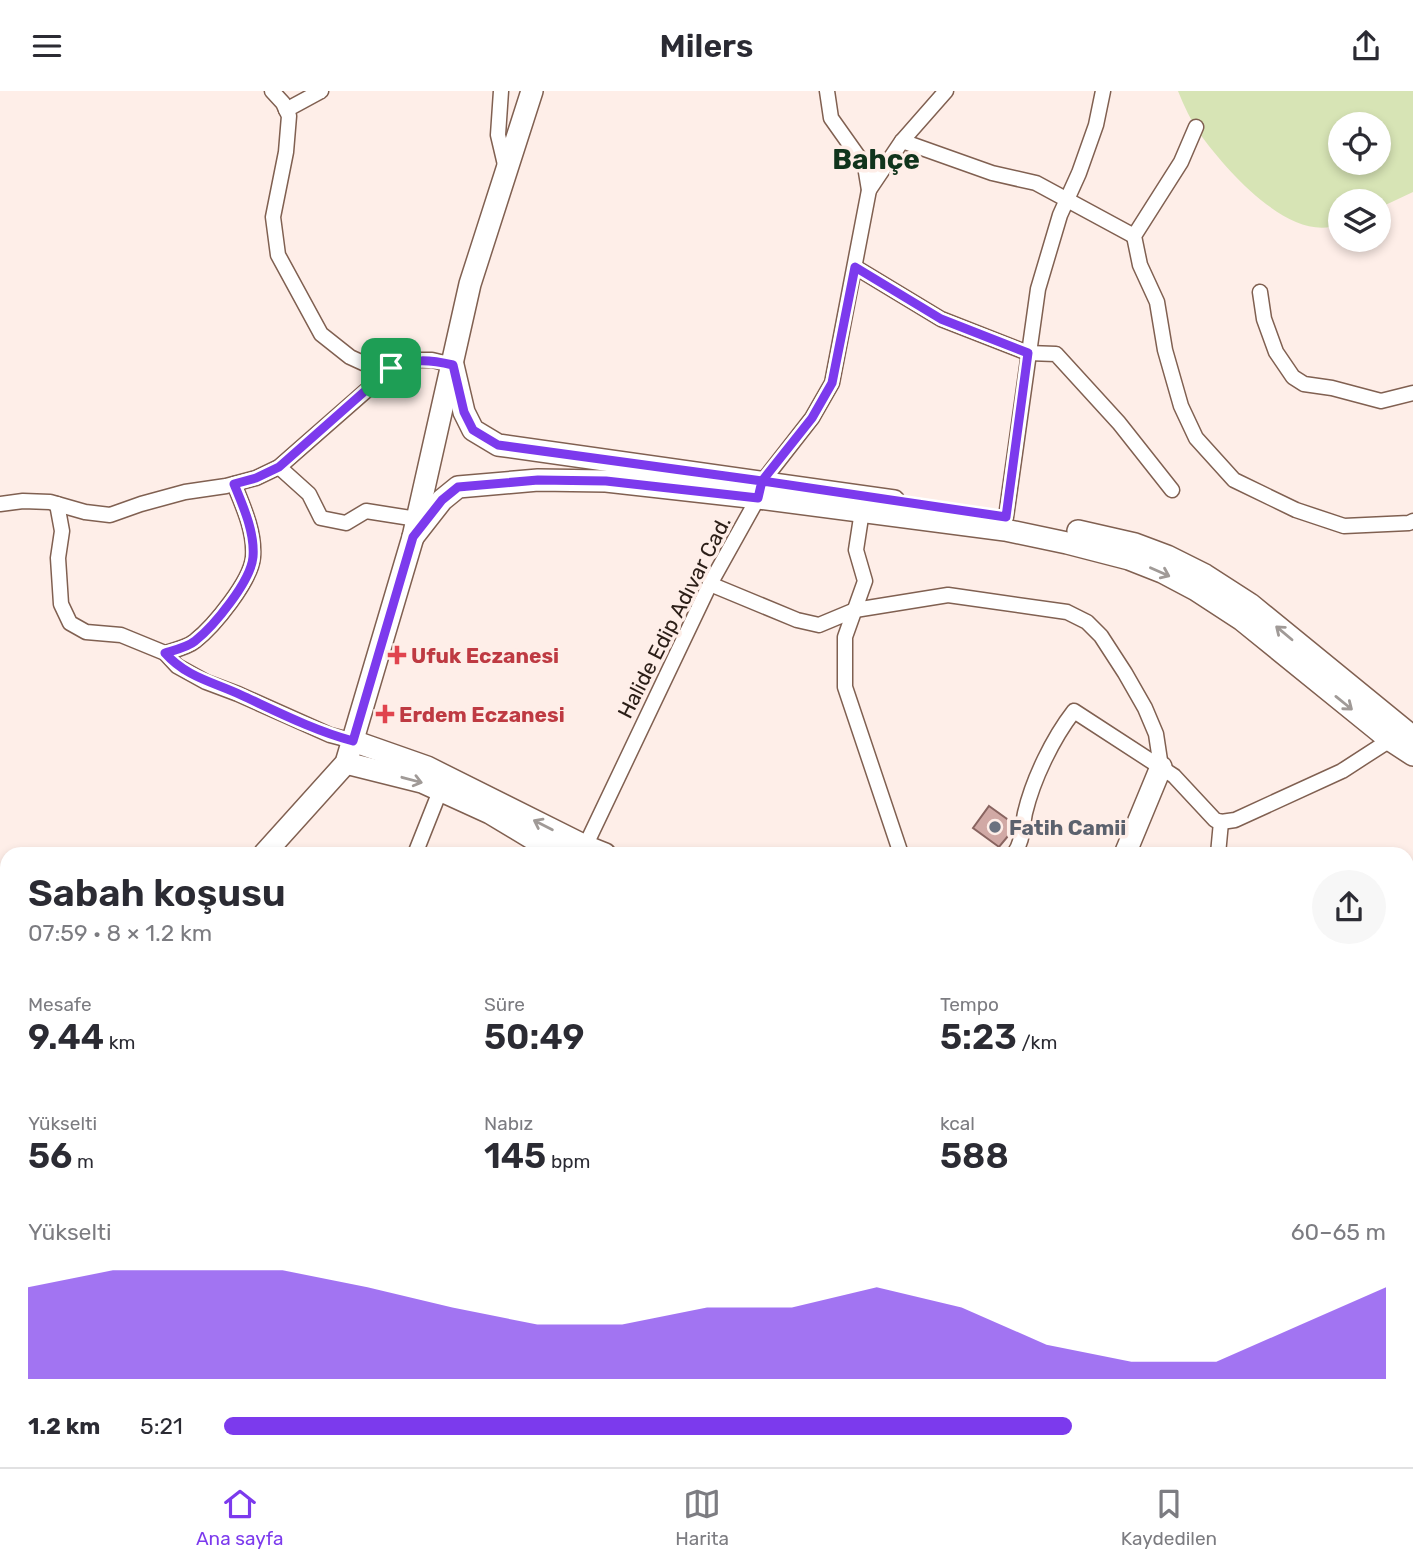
<!DOCTYPE html>
<html lang="tr">
<head>
<meta charset="utf-8">
<style>
	:root { --surface:#fff; --page:#f7f7f7; --text:#2b2b33; --muted:#7c7c81; --line:#e1e1e2; --accent:#7c3aed }
	body { margin:0; font-family:Rubik,sans-serif; background:var(--page); color:var(--text); height:100vh; display:flex; flex-direction:column; font-size:26px; white-space:nowrap }
	* { box-sizing:border-box; margin:0 }
	p { font-size:23px; color:var(--muted) }
	.icon { flex:none; width:38px; height:38px; fill:none; stroke:currentColor; stroke-width:2; stroke-linecap:round; stroke-linejoin:round }
	.map { position:relative; flex:1; overflow:hidden }
	.details { position:absolute; left:0px; top:756px; width:1414px; height:621px; display:flex; flex-direction:column; background:var(--surface); border-radius:21px 21px 0 0; box-shadow:0 4px 10px #0003 }
	.details>* { flex:none }
	.fabs { position:absolute; left:1328px; top:21px; display:grid; gap:14px }
	.fabs a { display:grid; place-items:center; width:63px; height:63px; border-radius:50%; background:var(--surface); box-shadow:0 4px 10px #0003; font-size:35px }
	.pin { position:absolute; display:grid; place-items:center; width:60px; height:60px; color:#fff; margin:-30px; border-radius:14px; box-shadow:0 4px 10px #0006 }
	.round { display:grid; place-items:center; flex:none; width:74px; height:74px; border-radius:37px; background:var(--page) }
	.overview { display:flex; align-items:center; justify-content:space-between; height:119px; padding:0 28px }
	h1 { font-size:38px; font-weight:600; line-height:52px }
	.metrics { display:grid; grid-template-columns:repeat(3,1fr); gap:10px; height:119px; padding:7px 28px }
	.metrics div { display:grid; align-content:center }
	.metrics b { font-size:35px; font-weight:600 }
	.metrics small { font-size:19px; font-weight:400 }
	.metrics p { font-size:19px }
	.chart { height:196px; padding:14px 28px }
	.chart p { display:flex; justify-content:space-between }
	.chart svg { width:100%; height:126px; margin-top:7px; fill:var(--accent); opacity:.7 }
	ul { padding:0 28px; list-style:none; font-size:23px }
	li { display:grid; grid-template-columns:112px 84px 1fr; align-items:center; height:52px }
	li i { height:18px; border-radius:9px; background:var(--accent) }
	header { display:flex; justify-content:space-between; align-items:center; height:91px; padding:0 28px; background:var(--surface); font-size:32px; font-weight:600 }
	.dock { display:flex; justify-content:space-around; align-items:center; height:98px; border-top:2px solid var(--line); background:var(--surface); font-size:19px; color:var(--muted) }
	.dock a { display:grid; justify-items:center; gap:4px }
	.dock .on { color:var(--accent) }
	.map>svg:first-child { display:block }
	.green { fill:#d7e4b5; fill-rule:evenodd }
	.lines { fill:none; stroke-linecap:round; stroke-linejoin:round }
	.stream { stroke:#b7e0f9; stroke-width:4.5 }
	.building { fill:#d1a9a5; stroke:#896460; stroke-width:2 }
	.street-casing { stroke:#806051; stroke-width:17 }
	.secondary-casing { stroke:#806051; stroke-width:24 }
	.highway-casing { stroke:#806051; stroke-width:29 }
	.street { stroke:#fff; stroke-width:14 }
	.secondary { stroke:#fff; stroke-width:21 }
	.highway { stroke:#fff; stroke-width:26 }
	.oneway { stroke:#a09a97 }
	.route-casing { stroke:#fff; stroke-width:14 }
	.route { stroke:#7c3aed; stroke-width:9 }
	.health-dot { fill:#e0444e; stroke:#feeee8; stroke-width:2.5 }
	.worship-dot { fill:#6b7280; stroke:#feeee8; stroke-width:2.5 }
	.labels { text-anchor:middle; dominant-baseline:central; stroke-width:7; stroke-linejoin:round; paint-order:stroke }
	.street-label { font-size:21px; fill:#2b1e17; stroke:#feeee8 }
	.health-label { font-size:21px; font-weight:bold; fill:#be3a42; stroke:#feeee8; text-anchor:start }
	.worship-label { font-size:21px; font-weight:bold; fill:#5b616d; stroke:#feeee8; text-anchor:start }
	.district-label { font-size:28px; font-weight:bold; fill:#10341c; stroke:#feeee8 }
</style>
</head>
<body>
<header><svg class="icon" aria-label="menu" viewBox="0 0 24 24"><path d="M4 6h16M4 12h16M4 18h16"/></svg>Milers<svg class="icon" aria-label="share" viewBox="0 0 24 24"><path d="M12 15V3M7 8l5-5 5 5M5 13v7h14v-7"/></svg></header>
<div class="map">
<svg width="1413" height="1376" viewBox="0 0 1413 1376">
	<rect width="100%" height="100%" fill="#feeee8"/>
	<path class="green" d="M1178,0H1413V101L1379,117V110H1340V133C1291,154 1226,79 1200,43C1191,30 1184,15 1178,0ZM1340,33H1379V72H1340Z"/>
	<g class="lines">
		<polyline class="stream" points="321,1376 323,1370"/>
	</g>
	<polygon class="building" points="989,715 1014,733 1013,739 999,756 973,737"/>
	<g class="lines">
		<defs>
			<g id="street">
				<polyline points="272,0 283,12 289,25 286,61 273,126 278,164 321,243 350,266 385,282"/>
				<polyline points="501,0 498,44 506,78"/>
				<polyline points="286,19 321,0"/>
				<polyline points="1196,36 1181,71 1134,145 1140,174 1157,211 1165,259 1181,315 1196,347 1234,389 1296,419 1344,435 1409,432 1413,430"/>
				<polyline points="902,50 992,82 1036,92 1134,145"/>
				<polyline points="869,99 902,50 946,0"/>
				<polyline points="855,176 941,228 1028,262 1056,263 1119,332 1172,399"/>
				<polyline points="1260,201 1264,228 1276,261 1293,286 1304,293 1332,297 1381,310 1413,302"/>
				<polyline points="279,376 309,403 321,427 346,432 366,420 417,428"/>
				<polyline points="0,413 23,410 50,411 85,421 110,424 141,413 185,401 226,395 256,387 279,376 392,277 415,269 432,269 453,274"/>
				<polyline points="57,413 62,440 58,467 61,513 70,532 86,541 121,544 165,562 177,575 206,591 238,603 330,644 353,650"/>
				<polyline points="862,420 856,459 865,490 845,546 845,596 901,763"/>
				<polyline points="1006,426 1038,198 1060,124 1079,82 1096,34 1103,0"/>
				<polyline points="710,493 797,529 819,534 855,519 948,504 1067,521 1087,531 1101,545 1125,582 1145,617 1156,643 1161,676"/>
				<path d="M165,562C175,559 188,556 195,550C214,535 251,490 253,466C255,441 243,415 234,393"/>
				<polyline points="582,762 710,493 758,407 762,391 812,327 832,292 869,99 865,75 831,27 827,0"/>
				<polyline points="415,763 440,700"/>
				<path d="M1014,763C1023,750 1022,737 1025,722C1033,688 1053,647 1074,620L1174,685L1215,729L1221,731L1235,729L1342,680L1390,649"/>
				<polyline points="1218,763 1221,731"/>
				<polyline points="0,831 7,838"/>
				<polyline points="0,1036 7,1041"/>
				<polyline points="1407,1265 1413,1269"/>
				<polyline points="456,1370 465,1376"/>
				<polyline points="840,1370 850,1376"/>
				<polyline points="1370,1370 1380,1376"/>
				<polyline points="21,1376 24,1370"/>
				<polyline points="380,1376 381,1370"/>
				<polyline points="523,1376 529,1370"/>
				<polyline points="1278,1376 1281,1370"/>
			</g>
			<g id="secondary">
				<polyline points="453,274 464,321 473,339 498,354 894,410"/>
				<polyline points="1078,440 1135,453 1167,465 1205,484 1250,513 1413,646"/>
				<polyline points="413,446 442,409 458,396 538,389 606,390 758,407 1005,439 1067,452 1129,468 1162,481 1196,499 1242,529 1390,649 1413,664"/>
				<polyline points="353,650 427,676 585,755 605,763"/>
				<polyline points="346,672 422,691 490,722 558,763"/>
				<polyline points="264,763 346,672 413,446 470,193 532,0"/>
				<polyline points="1125,763 1161,676"/>
				<polyline points="0,1069 7,1051"/>
				<polyline points="860,1376 863,1370"/>
			</g>
			<g id="highway">
				<polyline points="1407,906 1413,896"/>
				<polyline points="1407,957 1413,948"/>
				<polyline points="1097,1376 1101,1370"/>
				<polyline points="1133,1376 1137,1370"/>
			</g>
		</defs>
		<use href="#street" class="street-casing"/>
		<use href="#secondary" class="secondary-casing"/>
		<use href="#highway" class="highway-casing"/>
		<use href="#street" class="street"/>
		<use href="#secondary" class="secondary"/>
		<use href="#highway" class="highway"/>
	</g>
	<defs><path id="oneway-shaft" d="M-6 0H5M1.5-3L5.5 0L1.5 3" fill="none" stroke-width="1.6" stroke-linecap="round" stroke-linejoin="round" transform="scale(1.75)"/></defs>
	<g class="oneway">
		<use href="#oneway-shaft" transform="translate(1160 481) rotate(24)"/>
		<use href="#oneway-shaft" transform="translate(1284 542) rotate(-140)"/>
		<use href="#oneway-shaft" transform="translate(1344 612) rotate(39)"/>
		<use href="#oneway-shaft" transform="translate(412 689) rotate(15)"/>
		<use href="#oneway-shaft" transform="translate(543 734) rotate(-153)"/>
	</g>
	<g class="lines">
		<defs>
			<path id="route" d="M391,277L279,376L256,387L234,393C243,415 255,441 253,466C251,490 214,535 195,550C188,556 175,559 165,562C186,586 213,591 241,604C278,621 313,639 353,650L413,446L442,409L458,396L538,389L606,390L758,407L762,390L1006,426L1028,262L941,228L855,176L832,292L812,327L762,390L498,354L473,339L464,321L453,274C431,269 412,267 391,277"/>
		</defs>
		<use href="#route" class="route-casing"/>
		<use href="#route" class="route"/>
	</g>
	<g class="health-dot">
		<path d="M393.5 553.5h7v7h7v7h-7v7h-7v-7h-7v-7h7z"/>
		<path d="M381.5 612.5h7v7h7v7h-7v7h-7v-7h-7v-7h7z"/>
	</g>
	<circle class="worship-dot" cx="995" cy="736" r="7"/>
	<g class="labels">
		<g class="street-label">
			<text transform="translate(674 526) rotate(-63)">Halide Edip Adıvar Cad.</text>
		</g>
		<g class="health-label">
			<text x="411" y="564">Ufuk Eczanesi</text>
			<text x="399" y="623">Erdem Eczanesi</text>
		</g>
		<g class="worship-label">
			<text x="1009" y="736">Fatih Camii</text>
		</g>
		<g class="district-label">
			<text x="876" y="68">Bahçe</text>
		</g>
	</g>
</svg>
<div class="fabs">
<a><svg class="icon" aria-label="locate" viewBox="0 0 24 24"><circle cx="12" cy="12" r="6"/><path d="M12 2v4M12 18v4M2 12h4M18 12h4"/></svg></a>
<a><svg class="icon" aria-label="layers" viewBox="0 0 24 24"><path d="M12 4l9 5-9 5-9-5zM3 14l9 5 9-5"/></svg></a>
</div>
<div class="pin" style="left:391px;top:277px;background:#1e9e55"><svg class="icon" aria-label="arrive" viewBox="0 0 24 24"><path d="M6 21V4h12l-3 4 3 4H6"/></svg></div>
<section class="details">
<div class="overview"><div><h1>Sabah koşusu</h1><p>07:59 · 8 × 1.2 km</p></div><a class="round"><svg class="icon" aria-label="share" viewBox="0 0 24 24"><path d="M12 15V3M7 8l5-5 5 5M5 13v7h14v-7"/></svg></a></div>
<div class="metrics">
<div><p>Mesafe</p><b>9.44<small> km</small></b></div>
<div><p>Süre</p><b>50:49</b></div>
<div><p>Tempo</p><b>5:23<small> /km</small></b></div>
</div>
<div class="metrics">
<div><p>Yükselti</p><b>56<small> m</small></b></div>
<div><p>Nabız</p><b>145<small> bpm</small></b></div>
<div><p>kcal</p><b>588</b></div>
</div>
<div class="chart"><p><span>Yükselti</span>60–65 m</p>
<svg viewBox="0 0 160 44" preserveAspectRatio="none"><path d="M0 44V12L10 6L20 6L30 6L40 12L50 19L60 25L70 25L80 19L90 19L100 12L110 19L120 32L130 38L140 38L150 25L160 12V44z"/></svg>
</div>
<ul>
<li><b>1.2 km</b>5:21<i style="width:73%"></i></li>
</ul>
</section>
</div>
<nav class="dock">
<a class="on"><svg class="icon" aria-label="home" viewBox="0 0 24 24"><path d="M3 11l9-7 9 7M6 9v11h12V9"/></svg>Ana sayfa</a>
<a><svg class="icon" aria-label="map" viewBox="0 0 24 24"><path d="M3 6l6-2 6 2 6-2v14l-6 2-6-2-6 2zM9 4v14M15 6v14"/></svg>Harita</a>
<a><svg class="icon" aria-label="saved" viewBox="0 0 24 24"><path d="M7 4h10v16l-5-4-5 4z"/></svg>Kaydedilen</a>
</nav>
</body>
</html>
